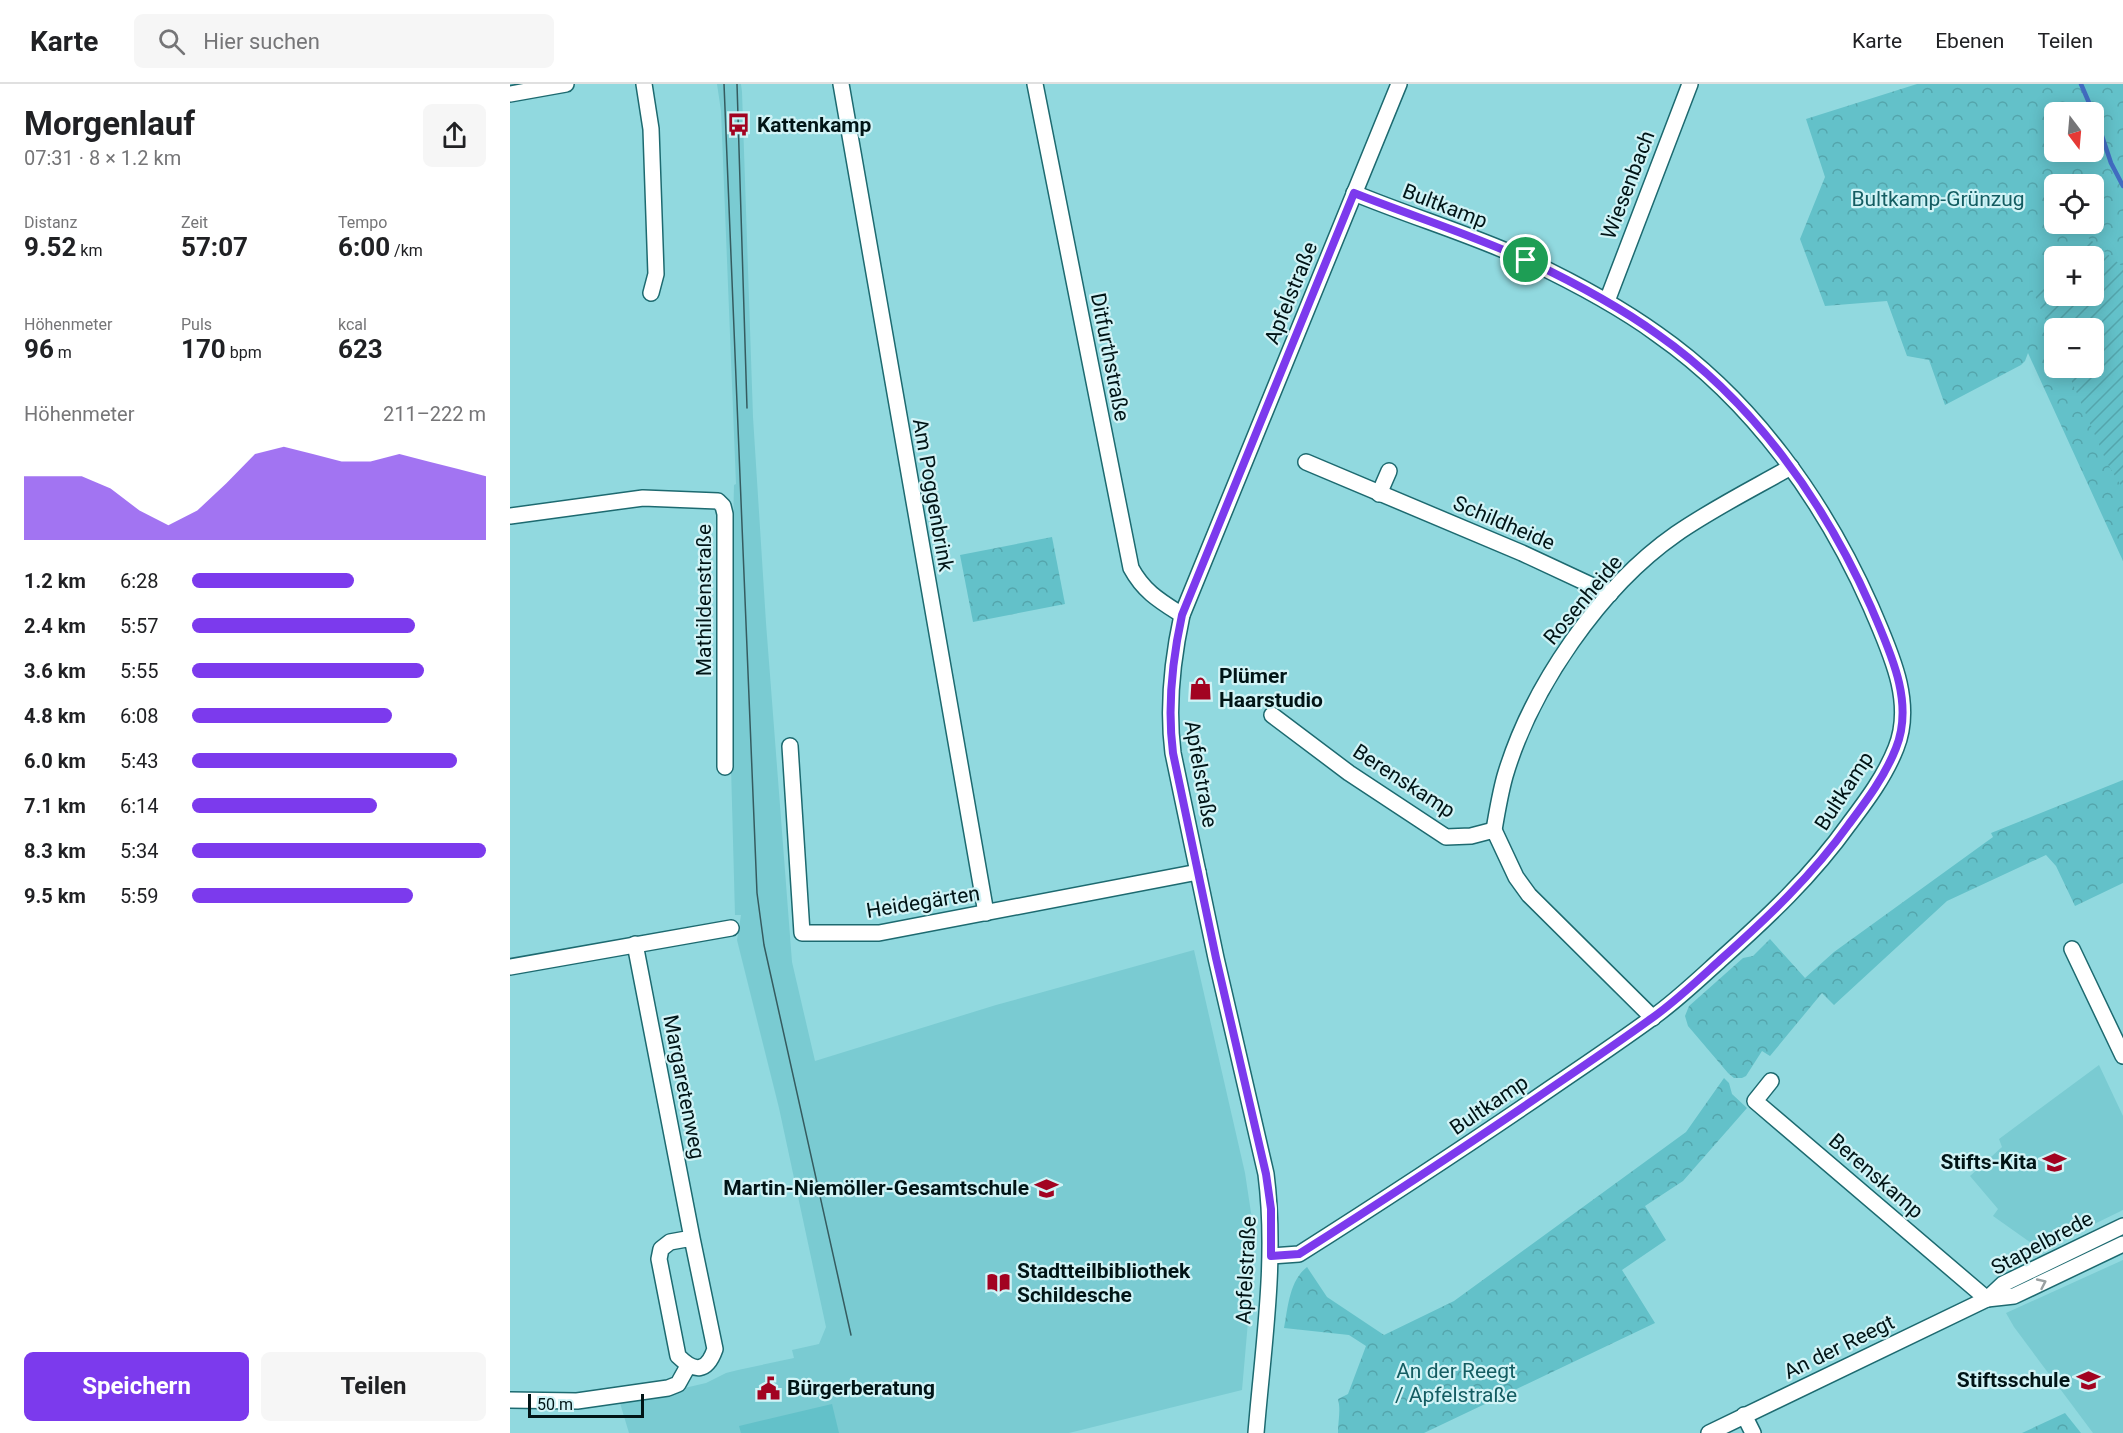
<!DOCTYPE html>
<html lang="de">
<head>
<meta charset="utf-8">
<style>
	:root { --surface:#fff; --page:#f6f6f6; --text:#202124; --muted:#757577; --line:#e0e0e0; --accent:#7c3aed }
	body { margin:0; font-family:Roboto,sans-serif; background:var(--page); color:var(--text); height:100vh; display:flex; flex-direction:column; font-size:22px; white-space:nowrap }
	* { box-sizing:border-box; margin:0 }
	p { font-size:20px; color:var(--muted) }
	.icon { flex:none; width:33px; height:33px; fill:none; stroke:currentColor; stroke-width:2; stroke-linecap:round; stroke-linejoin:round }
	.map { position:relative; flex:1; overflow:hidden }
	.side { display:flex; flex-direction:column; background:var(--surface); width:510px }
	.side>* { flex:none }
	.needle { width:39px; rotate:164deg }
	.controls { position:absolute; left:1534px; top:18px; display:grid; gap:12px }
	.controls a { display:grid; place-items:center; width:60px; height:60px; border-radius:9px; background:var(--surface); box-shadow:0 3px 15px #0003; font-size:30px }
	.scale { position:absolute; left:18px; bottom:15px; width:116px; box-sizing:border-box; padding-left:6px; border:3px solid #011416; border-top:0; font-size:16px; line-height:21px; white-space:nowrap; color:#011416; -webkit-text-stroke:4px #d1f3f6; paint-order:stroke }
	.pin { position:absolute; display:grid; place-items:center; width:51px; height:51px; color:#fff; margin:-26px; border:3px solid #fff; border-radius:50%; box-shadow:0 2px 6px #0007 }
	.round { display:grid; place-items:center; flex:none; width:63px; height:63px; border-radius:9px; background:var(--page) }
	.headline { display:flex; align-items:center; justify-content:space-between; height:102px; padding:0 24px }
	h1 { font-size:33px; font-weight:700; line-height:45px }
	.metrics { display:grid; grid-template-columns:repeat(3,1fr); gap:9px; height:102px; padding:6px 24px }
	.metrics div { display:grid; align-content:center }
	.metrics b { font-size:26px; font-weight:700 }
	.metrics small { font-size:16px; font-weight:400 }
	.metrics p { font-size:16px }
	.chart { height:168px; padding:12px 24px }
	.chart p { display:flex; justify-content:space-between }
	.chart svg { width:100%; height:108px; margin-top:6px; fill:var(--accent); opacity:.7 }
	.cta { display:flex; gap:12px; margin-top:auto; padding:12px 24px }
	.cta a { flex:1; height:69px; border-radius:9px; background:var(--accent); color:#fff; font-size:24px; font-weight:700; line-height:69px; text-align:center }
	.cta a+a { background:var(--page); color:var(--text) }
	ul { padding:0 24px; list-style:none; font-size:20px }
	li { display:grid; grid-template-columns:96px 72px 1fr; align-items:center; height:45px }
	li i { height:15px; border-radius:8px; background:var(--accent) }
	header { display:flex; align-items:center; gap:36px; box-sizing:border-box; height:84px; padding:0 30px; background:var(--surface); border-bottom:2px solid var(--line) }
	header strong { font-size:28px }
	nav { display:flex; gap:33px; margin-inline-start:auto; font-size:21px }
	.search { width:420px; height:54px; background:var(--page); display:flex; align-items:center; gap:15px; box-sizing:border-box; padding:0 21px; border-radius:9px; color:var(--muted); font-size:22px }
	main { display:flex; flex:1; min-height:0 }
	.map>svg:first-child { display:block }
	.built { fill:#7acbd2 }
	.park { fill:url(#park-crowns); fill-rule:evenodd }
	.garden { fill:url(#garden-furrows) }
	.pitch { fill:#63c1c9 }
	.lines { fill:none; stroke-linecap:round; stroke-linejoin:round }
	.stream { stroke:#416cc0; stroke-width:4.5 }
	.minor-casing { stroke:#1d6a70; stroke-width:18 }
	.minor { stroke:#fff; stroke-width:15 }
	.tram { stroke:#355b5f; stroke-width:1.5 }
	.oneway { stroke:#99a1a2 }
	.route-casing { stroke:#fff; stroke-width:12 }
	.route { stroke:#7c3aed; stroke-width:8 }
	.labels { text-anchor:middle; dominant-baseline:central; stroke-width:4.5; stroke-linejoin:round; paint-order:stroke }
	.poi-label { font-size:21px; font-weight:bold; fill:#011416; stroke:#d1f3f6; text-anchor:start }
	.street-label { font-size:21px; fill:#011416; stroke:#d1f3f6 }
	.park-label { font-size:21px; fill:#145d62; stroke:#d1f3f6 }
</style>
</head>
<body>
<header>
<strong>Karte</strong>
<div class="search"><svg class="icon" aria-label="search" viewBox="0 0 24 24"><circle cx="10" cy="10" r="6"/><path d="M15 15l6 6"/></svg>Hier suchen</div>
<nav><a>Karte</a><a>Ebenen</a><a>Teilen</a></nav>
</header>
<main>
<section class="side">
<div class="headline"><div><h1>Morgenlauf</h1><p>07:31 · 8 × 1.2 km</p></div><a class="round"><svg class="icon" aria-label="share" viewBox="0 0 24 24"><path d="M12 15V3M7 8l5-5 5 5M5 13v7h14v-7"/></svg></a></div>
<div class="metrics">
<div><p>Distanz</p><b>9.52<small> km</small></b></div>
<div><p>Zeit</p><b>57:07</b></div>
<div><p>Tempo</p><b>6:00<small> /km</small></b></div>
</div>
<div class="metrics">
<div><p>Höhenmeter</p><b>96<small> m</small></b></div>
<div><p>Puls</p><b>170<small> bpm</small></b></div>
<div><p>kcal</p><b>623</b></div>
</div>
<div class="chart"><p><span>Höhenmeter</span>211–222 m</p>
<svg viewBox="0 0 160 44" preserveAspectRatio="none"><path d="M0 44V18L10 18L20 18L30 23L40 32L50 38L60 32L70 21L80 9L90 6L100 9L110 12L120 12L130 9L140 12L150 15L160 18V44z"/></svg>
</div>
<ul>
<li><b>1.2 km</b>6:28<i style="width:55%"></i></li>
<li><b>2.4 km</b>5:57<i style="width:76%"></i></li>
<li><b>3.6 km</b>5:55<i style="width:79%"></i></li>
<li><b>4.8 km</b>6:08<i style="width:68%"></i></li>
<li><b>6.0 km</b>5:43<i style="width:90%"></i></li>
<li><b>7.1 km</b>6:14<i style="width:63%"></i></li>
<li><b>8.3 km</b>5:34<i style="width:100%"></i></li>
<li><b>9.5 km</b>5:59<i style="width:75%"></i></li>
</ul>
<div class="cta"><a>Speichern</a><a>Teilen</a></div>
</section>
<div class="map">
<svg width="1613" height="1349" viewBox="0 0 1613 1349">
	<defs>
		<pattern id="park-crowns" width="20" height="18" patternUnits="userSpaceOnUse" patternTransform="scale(1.5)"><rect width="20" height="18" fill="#63c1c9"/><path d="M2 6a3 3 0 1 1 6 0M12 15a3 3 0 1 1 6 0" fill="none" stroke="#54a5ac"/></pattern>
		<pattern id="garden-furrows" width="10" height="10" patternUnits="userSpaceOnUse" patternTransform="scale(1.5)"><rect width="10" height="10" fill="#63c1c9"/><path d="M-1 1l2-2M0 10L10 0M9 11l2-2" fill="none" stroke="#54a5ac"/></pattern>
	</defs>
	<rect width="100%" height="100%" fill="#91d9df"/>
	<g class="built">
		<polygon points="207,0 231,0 232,8 243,333 256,539 282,878 305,977 486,921 684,866 735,1089 743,1142 740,1215 732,1306 559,1349 119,1349 110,1319 196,1299 216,1289 228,1286 284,1274 282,1266 309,1260 316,1243 269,1024 227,856 231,831 225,831 219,608 224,401 226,400 211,27"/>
		<polygon points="1589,981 1613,1032 1613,1126 1531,1166 1483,1132 1488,1125 1460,1092 1492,1063 1489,1055"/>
		<polygon points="1613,1176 1613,1349 1583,1349 1504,1243 1496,1229"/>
	</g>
	<g class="park">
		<path d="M1407,0H1613V477L1518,269L1515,277L1511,281L1435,321L1419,276L1397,272L1377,217L1315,222L1290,155L1315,93L1296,35ZM1545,28H1584V68H1545ZM1545,100H1584V140H1545ZM1545,172H1584V212H1545ZM1545,244H1584V284H1545Z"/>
		<polygon points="542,453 555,520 463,538 450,471"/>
		<polygon points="1613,696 1613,799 1565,822 1546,782 1536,771 1437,817 1324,921 1312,909 1260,972 1252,967 1236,992 1232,994 1224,994 1218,989 1178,942 1175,932 1179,922 1233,874 1243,872 1260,855 1295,894 1324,868 1483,753 1481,749"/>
		<path d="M1214,994L1219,999L1222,1010L1237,1024L1173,1097L1135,1122L1156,1156L1112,1186L1145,1239L914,1349H828C828,1336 831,1327 828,1315L838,1310L856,1262L839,1251L774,1244C778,1224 779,1197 797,1183L817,1213L874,1251L944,1217L1176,1048Z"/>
		<polygon points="1555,1329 1571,1349 1512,1349"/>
	</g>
	<polygon class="garden" points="1576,152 1613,183 1613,405 1597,379 1556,284 1584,284 1584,244 1545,244 1545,258 1522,205 1545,183 1545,212 1584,212 1584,172 1555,172"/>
	<polygon class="pitch" points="322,1320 329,1349 231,1349 229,1342"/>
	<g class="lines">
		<g class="stream">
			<polyline points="1571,0 1583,28"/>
			<polyline points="1584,31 1587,37"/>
			<polyline points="1589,43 1601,79 1613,102"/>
		</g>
		<defs>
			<g id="minor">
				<polyline points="134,0 141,45 146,190 141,209"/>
				<polyline points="331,0 476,829"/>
				<path d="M525,0L621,484C634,508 650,517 672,531"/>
				<polyline points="0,10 56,0"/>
				<polyline points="1097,217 1180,0"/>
				<polyline points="796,378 1012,469 1100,510"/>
				<polyline points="869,410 879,387"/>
				<polyline points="0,432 133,414 208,417 213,422 215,430 215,683"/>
				<polyline points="762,631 839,689 936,753 961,752 984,746 1006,793 1019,811 1143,934"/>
				<polyline points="280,662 292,849 369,849 688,788"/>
				<path d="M984,746C987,728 990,710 995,692C1021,604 1090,503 1166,450C1202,425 1242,405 1281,383"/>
				<path d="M125,860L182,1154L160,1158L151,1165L149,1175L168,1272C185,1289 197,1288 205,1265L182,1154"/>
				<polyline points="1562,865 1613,972"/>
				<polyline points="0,883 221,844"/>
				<polyline points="1261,997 1245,1017 1477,1215"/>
				<path d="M761,1172L789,1170C874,1116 958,1061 1041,1004C1075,981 1109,958 1142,934C1166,917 1188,896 1210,876C1257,834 1302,792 1339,740C1357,716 1375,692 1386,664C1405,617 1379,566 1361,523C1314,417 1243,317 1147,250C1107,221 1063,198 1019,177C963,151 902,133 844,109"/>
				<polyline points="1477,1215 1504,1212 1613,1160"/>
				<polyline points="0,1316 67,1317 158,1304 168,1300 178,1282"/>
				<polyline points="1234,1331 1243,1349"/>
				<path d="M746,1349C753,1263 767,1176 756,1090L706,874L663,669C657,622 662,577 672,531L889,0"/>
				<polyline points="1199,1349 1477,1215 1493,1200 1613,1142"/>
			</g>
		</defs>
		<use href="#minor" class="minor-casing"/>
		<use href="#minor" class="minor"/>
		<g class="tram">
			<polyline points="214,0 247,809 254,861 341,1251"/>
			<polyline points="227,0 237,324"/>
		</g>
	</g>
	<defs><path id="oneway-chevron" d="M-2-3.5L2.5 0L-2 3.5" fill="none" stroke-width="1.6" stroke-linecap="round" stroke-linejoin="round" transform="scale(1.5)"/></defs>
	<use class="oneway" href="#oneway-chevron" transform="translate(1532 1199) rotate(-25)"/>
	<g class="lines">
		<defs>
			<path id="route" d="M844,109C902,132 963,151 1019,177C1063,198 1107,221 1147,250C1243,317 1314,417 1361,523C1379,566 1405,617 1386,664C1375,692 1357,716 1339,740C1302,792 1257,834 1210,876C1188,896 1166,917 1142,934C1109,958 1075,981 1041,1004C958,1061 874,1116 789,1170L761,1172V1125L756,1090L706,874L663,669C657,622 662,577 672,531Z"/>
		</defs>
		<use href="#route" class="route-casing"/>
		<use href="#route" class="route"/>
	</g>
	<defs>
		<symbol id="bus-bare" viewBox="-9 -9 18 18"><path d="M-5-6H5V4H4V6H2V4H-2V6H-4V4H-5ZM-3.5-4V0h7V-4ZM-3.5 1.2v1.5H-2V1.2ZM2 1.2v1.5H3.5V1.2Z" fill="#a20321" stroke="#d1f3f6" stroke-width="2.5" paint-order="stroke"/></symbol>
		<symbol id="shop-bare" viewBox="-9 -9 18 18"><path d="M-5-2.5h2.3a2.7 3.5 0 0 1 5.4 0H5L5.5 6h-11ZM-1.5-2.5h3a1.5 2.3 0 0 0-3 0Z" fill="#a20321" stroke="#d1f3f6" stroke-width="2.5" paint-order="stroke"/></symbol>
		<symbol id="school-bare" viewBox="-9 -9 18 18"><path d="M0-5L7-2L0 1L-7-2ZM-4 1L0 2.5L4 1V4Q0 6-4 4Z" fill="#a20321" stroke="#d1f3f6" stroke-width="2.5" paint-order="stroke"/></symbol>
		<symbol id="library-bare" viewBox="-9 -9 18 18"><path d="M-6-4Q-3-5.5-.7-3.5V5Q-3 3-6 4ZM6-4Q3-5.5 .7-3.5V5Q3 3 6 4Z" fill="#a20321" stroke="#d1f3f6" stroke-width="2.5" paint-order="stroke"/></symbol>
		<symbol id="civic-bare" viewBox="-9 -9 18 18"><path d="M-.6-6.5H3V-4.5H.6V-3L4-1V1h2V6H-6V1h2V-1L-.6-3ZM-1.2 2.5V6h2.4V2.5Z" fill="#a20321" stroke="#d1f3f6" stroke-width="2.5" paint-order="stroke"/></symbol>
	</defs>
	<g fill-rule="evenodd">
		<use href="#bus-bare" x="212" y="24" width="33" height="33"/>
		<use href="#shop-bare" x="674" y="588" width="33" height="33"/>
		<use href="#school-bare" x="1528" y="1062" width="33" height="33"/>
		<use href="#school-bare" x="520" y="1088" width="33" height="33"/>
		<use href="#library-bare" x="472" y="1182" width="33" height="33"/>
		<use href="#school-bare" x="1562" y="1280" width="33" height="33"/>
		<use href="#civic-bare" x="242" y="1288" width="33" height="33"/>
	</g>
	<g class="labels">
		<g class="poi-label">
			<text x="247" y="41">Kattenkamp</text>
			<text x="709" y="592">Plümer<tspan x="709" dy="24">Haarstudio</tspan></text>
			<text x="1527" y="1078" text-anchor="end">Stifts-Kita</text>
			<text x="519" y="1104" text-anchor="end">Martin-Niemöller-Gesamtschule</text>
			<text x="507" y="1187">Stadtteilbibliothek<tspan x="507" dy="24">Schildesche</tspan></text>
			<text x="1560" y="1296" text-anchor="end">Stiftsschule</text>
			<text x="277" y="1304">Bürgerberatung</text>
		</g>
		<g class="street-label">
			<text transform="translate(1118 101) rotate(-69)">Wiesenbach</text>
			<text transform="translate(935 122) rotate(21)">Bultkamp</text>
			<text transform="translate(781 209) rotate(-68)">Apfelstraße</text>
			<text transform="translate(600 273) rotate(79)">Ditfurthstraße</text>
			<text transform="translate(423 411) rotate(80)">Am Poggenbrink</text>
			<text transform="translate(994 439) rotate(23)">Schildheide</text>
			<text transform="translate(194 516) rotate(-90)">Mathildenstraße</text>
			<text transform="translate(1073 516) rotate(-50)">Rosenheide</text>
			<text transform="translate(691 690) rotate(80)">Apfelstraße</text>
			<text transform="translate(894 697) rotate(33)">Berenskamp</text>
			<text transform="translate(1334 707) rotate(-57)">Bultkamp</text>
			<text transform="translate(413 818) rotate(-9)">Heidegärten</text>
			<text transform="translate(174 1003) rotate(79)">Margaretenweg</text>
			<text transform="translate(979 1021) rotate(-34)">Bultkamp</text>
			<text transform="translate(1366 1092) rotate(41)">Berenskamp</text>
			<text transform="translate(1532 1159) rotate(-28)">Stapelbrede</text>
			<text transform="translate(736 1186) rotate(-87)">Apfelstraße</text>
			<text transform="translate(1329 1263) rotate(-26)">An der Reegt</text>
		</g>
		<g class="park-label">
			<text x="1428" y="115">Bultkamp-Grünzug</text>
			<text x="946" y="1287">An der Reegt<tspan x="946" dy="24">/ Apfelstraße</tspan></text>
		</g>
	</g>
</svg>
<div class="controls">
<a><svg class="needle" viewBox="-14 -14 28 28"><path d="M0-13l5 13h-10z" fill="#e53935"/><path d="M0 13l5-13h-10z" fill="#757577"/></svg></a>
<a><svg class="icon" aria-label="locate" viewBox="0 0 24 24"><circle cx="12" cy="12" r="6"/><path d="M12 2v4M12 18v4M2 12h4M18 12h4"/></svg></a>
<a>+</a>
<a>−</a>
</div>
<div class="scale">50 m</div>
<div class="pin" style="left:1016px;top:176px;background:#1e9e55"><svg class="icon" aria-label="arrive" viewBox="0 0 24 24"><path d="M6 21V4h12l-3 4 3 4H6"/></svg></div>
</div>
</main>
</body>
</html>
